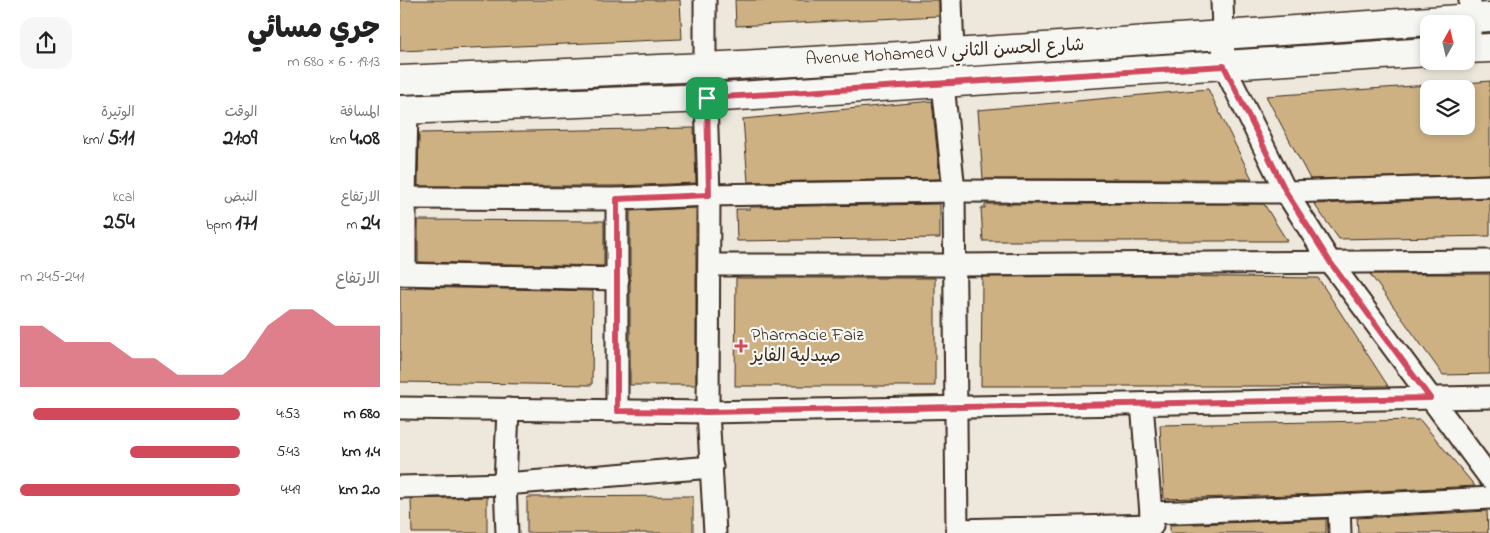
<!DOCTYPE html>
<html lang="ar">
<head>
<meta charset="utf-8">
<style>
	:root { --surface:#fff; --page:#f6f6f6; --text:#222; --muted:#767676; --accent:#d1495b }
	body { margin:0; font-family:"Indie Flower","Playpen Sans Arabic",sans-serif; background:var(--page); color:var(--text); direction:rtl; height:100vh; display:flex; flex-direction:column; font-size:19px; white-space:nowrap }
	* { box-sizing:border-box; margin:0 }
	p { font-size:16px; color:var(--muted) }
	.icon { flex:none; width:28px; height:28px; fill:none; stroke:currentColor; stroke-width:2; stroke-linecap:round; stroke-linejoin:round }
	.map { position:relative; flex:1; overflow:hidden; direction:ltr }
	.details { display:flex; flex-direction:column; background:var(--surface); width:400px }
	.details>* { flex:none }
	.needle { width:32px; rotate:8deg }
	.fabs { position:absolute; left:1020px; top:15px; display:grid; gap:10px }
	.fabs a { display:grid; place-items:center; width:55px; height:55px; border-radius:10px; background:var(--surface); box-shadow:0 2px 8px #0003; font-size:25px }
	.pin { position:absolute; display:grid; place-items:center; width:42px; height:42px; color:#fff; margin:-21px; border-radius:10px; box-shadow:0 2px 8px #0006 }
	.round { display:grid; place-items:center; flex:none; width:52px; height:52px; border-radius:15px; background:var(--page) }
	.head { display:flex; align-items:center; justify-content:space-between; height:85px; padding:0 20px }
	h1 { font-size:28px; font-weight:800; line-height:38px }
	.stats { display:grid; grid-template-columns:repeat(3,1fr); gap:8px; height:85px; padding:5px 20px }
	.stats div { display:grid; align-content:center }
	.stats b { font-size:21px; font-weight:800 }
	.stats small { font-size:14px; font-weight:400 }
	.stats p { font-size:14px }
	.chart { height:140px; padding:10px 20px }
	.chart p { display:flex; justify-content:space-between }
	.chart svg { width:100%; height:90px; margin-top:5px; fill:var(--accent); opacity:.7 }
	ul { padding:0 20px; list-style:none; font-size:16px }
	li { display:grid; grid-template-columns:80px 60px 1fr; align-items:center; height:38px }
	li i { height:12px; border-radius:6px; background:var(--accent) }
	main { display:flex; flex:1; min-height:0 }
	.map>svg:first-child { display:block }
	.building { fill:#ceb183; stroke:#3b2a1e }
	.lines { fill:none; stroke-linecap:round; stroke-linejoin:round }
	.minor-casing { stroke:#3b2a1e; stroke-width:25 }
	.major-casing { stroke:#3b2a1e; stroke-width:31 }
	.minor { stroke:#f6f6f2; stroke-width:21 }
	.major { stroke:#f6f6f2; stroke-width:28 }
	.route-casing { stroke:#fff; stroke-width:10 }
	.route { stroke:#d1495b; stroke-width:6 }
	.poi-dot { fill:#d1495b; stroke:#f6f6f2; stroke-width:2 }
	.labels { text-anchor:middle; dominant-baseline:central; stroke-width:4.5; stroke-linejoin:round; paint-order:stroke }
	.street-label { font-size:18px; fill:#3b2a1e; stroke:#f6f6f2 }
	.poi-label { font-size:18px; fill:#3b2a1e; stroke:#f6f6f2; text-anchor:start }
</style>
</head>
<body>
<main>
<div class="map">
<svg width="1090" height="533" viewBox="0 0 1090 533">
	<rect width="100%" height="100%" fill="#eee8dc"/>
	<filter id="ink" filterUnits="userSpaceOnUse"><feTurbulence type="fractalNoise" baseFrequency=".02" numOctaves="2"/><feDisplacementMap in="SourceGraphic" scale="10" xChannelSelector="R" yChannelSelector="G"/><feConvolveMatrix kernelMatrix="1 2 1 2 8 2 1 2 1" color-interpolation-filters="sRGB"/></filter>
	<g filter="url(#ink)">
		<g class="building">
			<polygon points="0,0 280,0 282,39 0,51"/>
			<polygon points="335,0 539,0 539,16 336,26"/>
			<polygon points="1090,81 1090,174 910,179 866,96 1029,85 1029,126 1066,126 1066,83"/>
			<polygon points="808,89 852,179 583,179 578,110"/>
			<polygon points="532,101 540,179 348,182 343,119"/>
			<polygon points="294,128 296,183 217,186 18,186 19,133"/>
			<polygon points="1090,198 1090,236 939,239 914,204"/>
			<polygon points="540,204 540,238 337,241 336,209 350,209 350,207"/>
			<polygon points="585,204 864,204 887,241 583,241 581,208 585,208"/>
			<polygon points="296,208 296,385 230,385 230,211"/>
			<polygon points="18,220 204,221 204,266 18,262"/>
			<polygon points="970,274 1090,274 1090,374 1043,375"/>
			<polygon points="753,276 918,278 988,386 581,386 582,277"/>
			<polygon points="336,278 535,278 535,386 335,386"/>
			<polygon points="15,287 193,291 192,385 0,382 0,288 15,289"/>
			<polygon points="1020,420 1075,486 924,494 764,499 760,425"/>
			<polygon points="293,496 293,533 127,533 127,497"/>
			<polygon points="87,497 87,533 12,533 11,499"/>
			<polygon points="1087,511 1088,533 958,533 957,518"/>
			<polygon points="926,519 926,533 770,533 770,525"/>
		</g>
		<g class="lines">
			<defs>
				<g id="minor">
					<polyline points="305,0 305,67 309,195 308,412 315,533"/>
					<polyline points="551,0 553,53"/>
					<polyline points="822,0 824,66 886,192 930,262 1090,478"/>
					<polyline points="1070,49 1070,0"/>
					<polyline points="543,84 554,191 557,533"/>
					<polyline points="5,198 217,199 309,195 554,191 886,192 1090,186"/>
					<polyline points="217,199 217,411"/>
					<polyline points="309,265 555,265 1090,261"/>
					<polyline points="0,274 218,279"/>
					<polyline points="5,274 5,198 7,110"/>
					<polyline points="742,404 752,526"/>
					<polyline points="0,408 308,412 1090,397"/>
					<polyline points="0,487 105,484 312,467"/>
					<polyline points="939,506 940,533"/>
					<polyline points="751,513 939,506 1090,498"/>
					<polyline points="557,530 752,525"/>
					<polyline points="107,533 105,484 108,409"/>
				</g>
				<g id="major">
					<polyline points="1066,49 1090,48"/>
					<polyline points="0,80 305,67 553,53 1090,17"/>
					<polyline points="0,110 307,98 1029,52"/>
				</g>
			</defs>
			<use href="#minor" class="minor-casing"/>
			<use href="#major" class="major-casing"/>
			<use href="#minor" class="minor"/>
			<use href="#major" class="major"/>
		</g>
	</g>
	<g class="lines" filter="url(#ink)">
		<defs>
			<polygon id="route" points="824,66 886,192 930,262 1030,398 308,412 217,411 217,199 309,195 307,98"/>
		</defs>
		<use href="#route" class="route-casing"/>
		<use href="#route" class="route"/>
	</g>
	<path class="poi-dot" d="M338.5 338.5h5v5h5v5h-5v5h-5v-5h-5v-5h5z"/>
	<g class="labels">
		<g class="street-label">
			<text transform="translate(545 53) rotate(-3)">Avenue Mohamed V شارع الحسن الثاني</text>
		</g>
		<g class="poi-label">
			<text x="351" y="336">Pharmacie Faiz<tspan x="351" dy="21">صيدلية الفايز</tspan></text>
		</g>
	</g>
</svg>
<div class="fabs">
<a><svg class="needle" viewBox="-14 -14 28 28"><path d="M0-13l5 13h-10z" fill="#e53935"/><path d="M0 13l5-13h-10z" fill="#767676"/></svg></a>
<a><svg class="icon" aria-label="layers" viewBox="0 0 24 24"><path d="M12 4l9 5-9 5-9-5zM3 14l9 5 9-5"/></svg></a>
</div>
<div class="pin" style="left:307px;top:98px;background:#1e9e55"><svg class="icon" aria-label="arrive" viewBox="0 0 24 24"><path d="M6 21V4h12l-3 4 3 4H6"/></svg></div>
</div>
<section class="details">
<div class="head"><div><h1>جري مسائي</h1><p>19:13 · 6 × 680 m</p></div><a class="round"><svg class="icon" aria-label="share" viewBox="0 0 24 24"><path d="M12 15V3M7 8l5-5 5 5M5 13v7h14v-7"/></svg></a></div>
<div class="stats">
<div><p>المسافة</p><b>4.08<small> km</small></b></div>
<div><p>الوقت</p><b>21:09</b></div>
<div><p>الوتيرة</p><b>5:11<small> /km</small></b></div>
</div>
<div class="stats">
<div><p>الارتفاع</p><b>24<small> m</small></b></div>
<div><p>النبض</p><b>171<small> bpm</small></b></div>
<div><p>kcal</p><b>254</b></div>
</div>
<div class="chart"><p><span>الارتفاع</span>241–245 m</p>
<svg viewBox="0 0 160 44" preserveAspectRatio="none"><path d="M0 44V14L10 14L20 22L30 22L40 22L50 30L60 30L70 38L80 38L90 38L100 30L110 14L120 6L130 6L140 14L150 14L160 14V44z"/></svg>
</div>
<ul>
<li><b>680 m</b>4:53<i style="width:94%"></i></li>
<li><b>1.4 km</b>5:43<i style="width:50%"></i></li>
<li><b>2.0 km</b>4:49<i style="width:100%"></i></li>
</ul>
</section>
</main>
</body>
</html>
